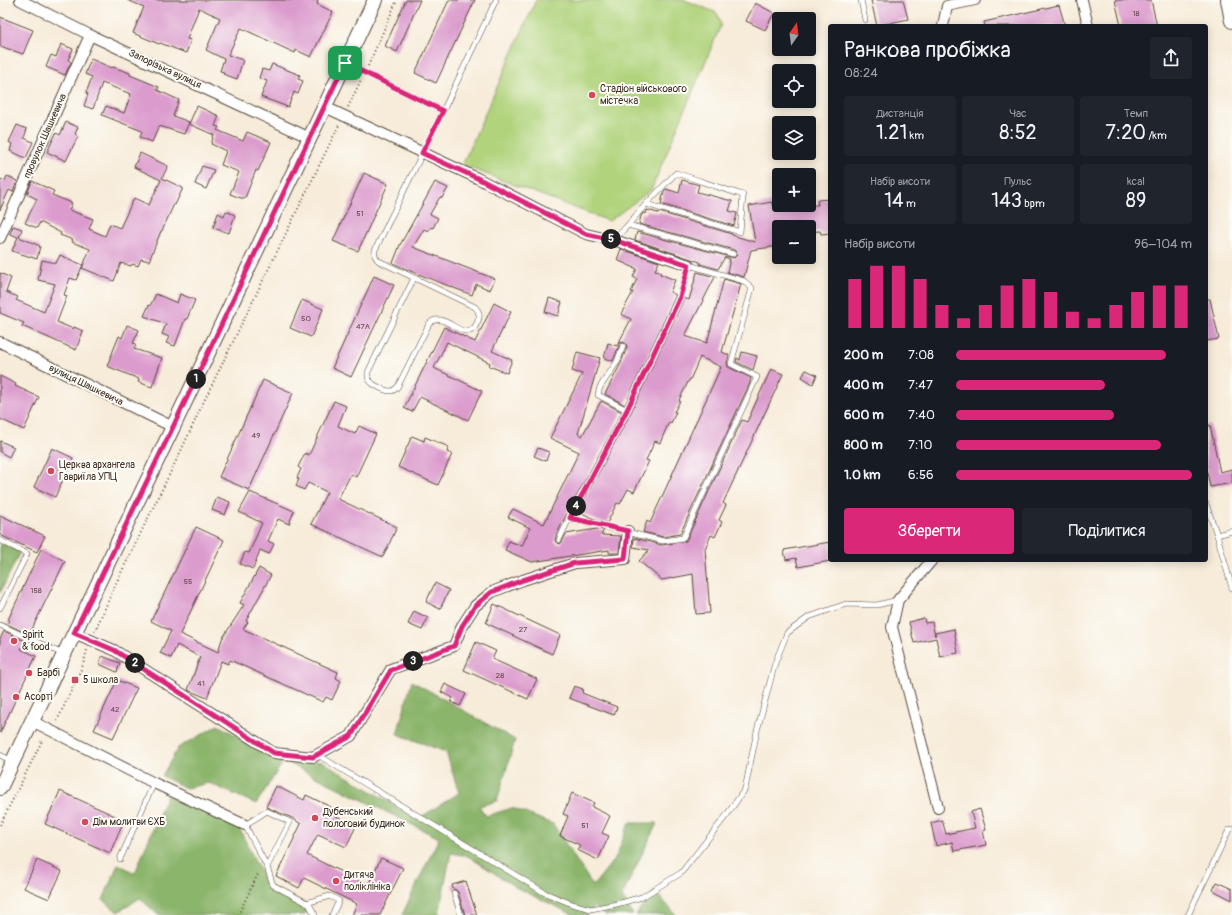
<!DOCTYPE html>
<html lang="uk">
<head>
<meta charset="utf-8">
<style>
	:root { --surface:#171b24; --page:#20242c; --text:#f1f3f6; --muted:#9ea1a6; --accent:#db2777 }
	body { margin:0; font-family:Pangolin,sans-serif; background:var(--page); color:var(--text); height:100vh; display:flex; flex-direction:column; font-size:15px; white-space:nowrap }
	* { box-sizing:border-box; margin:0 }
	p { font-size:13px; color:var(--muted) }
	.icon { flex:none; width:22px; height:22px; fill:none; stroke:currentColor; stroke-width:2; stroke-linecap:round; stroke-linejoin:round }
	.map { position:relative; flex:1; overflow:hidden }
	.panel { position:absolute; left:828px; top:24px; width:380px; height:538px; display:flex; flex-direction:column; background:var(--surface); border-radius:4px; box-shadow:0 2px 10px #0003 }
	.panel>* { flex:none }
	.needle { width:26px; rotate:14deg }
	.controls { position:absolute; left:772px; top:12px; display:grid; gap:8px }
	.controls a { display:grid; place-items:center; width:44px; height:44px; border-radius:4px; background:var(--surface); box-shadow:0 2px 10px #0003; font-size:20px }
	.pin { position:absolute; display:grid; place-items:center; width:34px; height:34px; color:#fff; margin:-17px; border-radius:8px; box-shadow:0 2px 6px #0006 }
	.km { position:absolute; width:20px; height:20px; margin:-10px; border-radius:50%; background:#222; color:#fff; font-size:11px; line-height:20px; text-align:center }
	.round { display:grid; place-items:center; flex:none; width:42px; height:42px; border-radius:4px; background:var(--page) }
	.overview { display:flex; align-items:center; justify-content:space-between; height:68px; padding:0 16px }
	h1 { font-size:22px; font-weight:600; line-height:30px }
	.figures { display:grid; grid-template-columns:repeat(3,1fr); gap:6px; height:68px; padding:4px 16px }
	.figures div { display:grid; align-content:center; border-radius:4px; background:var(--page); text-align:center }
	.figures b { font-size:20px; font-weight:600 }
	.figures small { font-size:11px; font-weight:400 }
	.figures p { font-size:11px }
	.chart { height:112px; padding:8px 16px }
	.chart p { display:flex; justify-content:space-between }
	.chart svg { width:100%; height:72px; margin-top:4px; stroke:var(--accent); stroke-width:6 }
	.button { display:flex; gap:8px; margin-top:auto; padding:8px 16px }
	.button a { flex:1; height:46px; border-radius:4px; background:var(--accent); color:#fff; font-size:16px; font-weight:600; line-height:46px; text-align:center }
	.button a+a { background:var(--page); color:var(--text) }
	ul { padding:0 16px; list-style:none; font-size:13px }
	li { display:grid; grid-template-columns:64px 48px 1fr; align-items:center; height:30px }
	li i { height:10px; border-radius:5px; background:var(--accent) }
	.map>svg:first-child { display:block }
	.green { fill:#b0d37c; stroke:#767e4d }
	.forest { fill:#8cb56c; stroke:#647045 }
	.building { fill:#db9ccd }
	.lines { fill:none; stroke-linecap:round; stroke-linejoin:round }
	.lane-casing { stroke:#57473a; stroke-width:6 }
	.street-casing { stroke:#57473a; stroke-width:12 }
	.secondary-casing { stroke:#57473a; stroke-width:16 }
	.path { stroke:#57473a; stroke-width:2; stroke-dasharray:1 3; stroke-linecap:butt }
	.lane { stroke:#fff; stroke-width:5 }
	.street { stroke:#fff; stroke-width:10 }
	.secondary { stroke:#fff; stroke-width:14 }
	.route-casing { stroke:#fff; stroke-width:8 }
	.route { stroke:#db2777; stroke-width:5 }
	.poi-dot { fill:#d1495b; stroke:#fdfcf7; stroke-width:1.5 }
	.labels { text-anchor:middle; dominant-baseline:central; stroke-width:4; stroke-linejoin:round; paint-order:stroke }
	.number-label { font-size:8px; fill:#63464a }
	.street-label { font-size:10px; fill:#3b2a1e; stroke:#fdfcf7 }
	.poi-label { font-size:10px; fill:#3b2a1e; stroke:#fdfcf7; text-anchor:start }
</style>
</head>
<body>
<div class="map">
<svg width="1232" height="915" viewBox="0 0 1232 915">
	<rect width="100%" height="100%" fill="#fdfcf7"/>
	<filter id="ink" filterUnits="userSpaceOnUse"><feTurbulence type="fractalNoise" baseFrequency=".025" numOctaves="2"/><feDisplacementMap in="SourceGraphic" scale="8" xChannelSelector="R" yChannelSelector="G"/><feConvolveMatrix kernelMatrix="1 2 1 2 8 2 1 2 1" color-interpolation-filters="sRGB"/></filter>
	<filter id="wash" filterUnits="userSpaceOnUse"><feTurbulence type="fractalNoise" baseFrequency=".012" numOctaves="4" result="noise"/><feDisplacementMap in="SourceGraphic" scale="16" xChannelSelector="R" yChannelSelector="G"/><feGaussianBlur stdDeviation="0.9" result="paint"/><feColorMatrix in="noise" values="0 0 0 0 0 0 0 0 0 0 0 0 0 0 0 0 0 1.4 0 .05"/><feComposite in="paint" operator="in"/></filter>
	<g filter="url(#wash)">
		<rect width="100%" height="100%" fill="#f7ecda"/>
		<polygon class="green" points="536,0 685,0 717,13 721,25 651,190 609,221 462,165"/>
		<g class="forest">
			<polygon points="0,543 20,552 0,593"/>
			<polygon points="412,681 515,740 497,801 479,806 486,816 512,808 553,824 593,886 616,857 629,823 657,823 622,896 633,915 605,915 595,907 588,915 574,915 517,888 468,856 451,853 439,912 440,915 402,915 439,838 284,761 256,804 209,783 186,788 162,776 178,748 218,725 273,756 323,762 418,819 459,793 446,752 397,734"/>
			<polygon points="167,795 239,828 267,885 308,905 305,915 158,915 140,898 118,912 103,900 118,864 135,873"/>
			<polygon points="654,890 676,915 636,915"/>
		</g>
		<g id="blocks">
			<g class="building">
				<polygon points="127,0 318,0 317,4 333,12 311,57 296,50 295,53 241,28 228,55 243,60 237,79 223,74 224,72 220,71 224,59 206,50 220,18 199,8 187,39 191,40 186,53 160,43 159,44 133,33 144,7"/>
				<polygon points="406,0 420,0 397,52 385,46"/>
				<polygon points="449,0 475,0 436,83 415,73"/>
				<polygon points="871,0 903,0 908,19 877,26"/>
				<polygon points="1115,0 1151,0 1157,26 1121,26"/>
				<polygon points="755,3 774,13 765,30 746,21"/>
				<polygon points="1059,5 1065,26 985,26 984,22"/>
				<polygon points="0,17 33,30 23,54 0,46"/>
				<polygon points="61,44 73,49 68,60 71,62 65,75 46,67 51,55 56,57"/>
				<polygon points="91,59 112,68 113,67 130,73 130,75 159,87 157,90 179,100 173,116 189,122 184,134 159,126 152,142 140,137 142,131 102,115 106,106 124,113 131,94 102,83 93,109 84,106 88,94 86,93 92,77 85,74"/>
				<polygon points="272,64 300,75 298,79 303,81 298,94 294,92 288,107 261,97 267,81 259,78 262,69 269,71"/>
				<polygon points="197,106 219,116 215,126 219,127 217,130 243,141 247,132 271,142 258,171 256,170 245,198 241,198 230,194 239,172 221,165 226,151 211,144 214,135 189,124"/>
				<polygon points="66,122 78,127 75,134 78,136 66,161 47,152 56,133 60,135"/>
				<polygon points="17,125 27,129 24,138 33,142 26,158 10,151 12,144 9,142"/>
				<polygon points="140,153 168,166 162,178 183,188 175,205 174,204 162,231 161,231 149,261 141,259 138,266 132,264 131,266 121,263 114,281 82,268 90,249 72,242 73,240 60,235 61,233 40,222 37,228 25,223 37,199 27,194 32,181 54,191 52,195 72,203 69,210 93,219 89,229 105,236 110,224 120,228 134,198 149,205 161,180 134,167"/>
				<polygon points="202,166 214,170 206,189 195,184"/>
				<polygon points="364,173 388,184 358,251 333,241"/>
				<polygon points="7,176 17,181 13,192 9,190 0,210 0,179 5,181"/>
				<polygon points="682,180 699,185 697,192 732,201 729,211 737,213 734,226 661,204 664,191 666,189 679,193"/>
				<polygon points="435,182 448,188 442,198 440,197 430,214 438,218 433,228 431,227 428,231 424,229 413,247 495,279 490,290 476,284 472,295 408,270 393,263 400,245"/>
				<polygon points="830,199 830,233 821,234 820,231 809,232 809,227 776,227 779,246 751,250 744,277 727,272 730,259 725,257 718,269 700,264 700,262 691,259 635,240 637,232 734,258 737,255 736,252 734,250 639,224 641,216 643,213 646,214 647,210 658,213 659,212 732,234 732,235 755,242 749,206 772,202 772,205 818,205 817,200"/>
				<polygon points="226,211 235,215 229,233 213,228 218,213 224,216"/>
				<polygon points="13,226 22,229 19,237 40,246 37,259 12,251 18,237 10,234"/>
				<polygon points="621,249 659,262 655,270 661,273 660,274 675,280 670,292 676,295 625,405 605,394 621,363 627,347 626,344 623,342 620,343 613,361 604,358 608,343 617,346 631,319 621,314 633,292 631,292 637,279 633,277 637,269 617,260"/>
				<polygon points="60,255 83,265 76,280 70,278 64,295 67,296 57,322 73,329 74,327 83,331 76,350 22,326 24,323 0,313 0,273 11,278 6,292 18,297 16,300 44,312 55,284 38,280 42,260 56,263"/>
				<polygon points="697,272 715,277 685,336 707,343 724,279 741,284 722,352 729,355 727,363 728,367 751,378 749,385 680,534 663,537 643,532 647,521 650,523 721,367 700,357 690,380 689,380 679,400 680,401 674,412 676,412 671,423 669,422 660,443 655,441 646,460 649,461 634,492 628,489 620,504 617,503 607,523 598,521 578,511 631,412 684,298 689,300"/>
				<polygon points="374,276 394,285 351,377 332,368"/>
				<polygon points="156,294 177,303 180,294 195,300 187,319 185,319 175,346 166,343 169,337 162,334 166,324 144,316 149,305 150,306"/>
				<polygon points="549,298 562,302 558,316 545,312"/>
				<polygon points="1206,299 1210,299 1219,339 1206,341"/>
				<polygon points="302,300 323,309 311,337 290,328"/>
				<polygon points="494,303 511,312 492,351 512,360 507,373 489,366 490,363 447,342 434,368 482,391 468,420 420,397 412,412 404,408 444,327 475,342"/>
				<polygon points="127,325 139,330 133,343 136,344 134,349 162,358 152,387 138,382 139,379 107,366 119,336 122,338"/>
				<polygon points="577,352 600,358 578,434 582,436 601,401 622,412 571,507 570,507 556,536 555,541 557,543 560,544 562,542 566,534 597,529 604,530 601,535 621,536 619,553 609,553 609,550 532,562 505,550 509,541 522,546 530,528 508,517 513,509 544,524 579,452 550,438 582,374 572,371"/>
				<polygon points="742,352 757,356 753,370 736,362 737,358 740,360"/>
				<polygon points="771,369 783,374 723,503 726,505 719,520 722,522 715,537 711,535 705,549 710,613 696,614 693,574 662,580 639,561 649,550 633,547 634,538 662,545 686,541 742,420 747,422"/>
				<polygon points="806,370 817,375 813,384 802,377"/>
				<polygon points="0,376 16,384 15,386 39,397 24,430 0,419"/>
				<polygon points="263,380 293,393 249,490 219,477"/>
				<polygon points="334,401 346,406 338,426 355,434 359,426 376,434 356,477 351,474 338,499 397,527 383,557 311,524 327,492 308,483 304,490 296,486 299,479 297,478 301,469 298,467 305,453 309,455"/>
				<polygon points="1210,425 1220,472 1232,469 1232,483 1210,487 1206,467 1206,426"/>
				<polygon points="412,436 424,441 425,437 449,447 447,452 452,454 438,485 398,467"/>
				<polygon points="0,441 14,447 9,457 0,452"/>
				<polygon points="52,448 73,458 55,497 34,487"/>
				<polygon points="538,448 549,452 546,461 534,456"/>
				<polygon points="250,492 294,511 289,524 278,519 268,541 274,544 269,554 260,550 253,569 240,564 245,552 249,553 262,523 239,512"/>
				<polygon points="217,497 230,502 225,515 212,510"/>
				<polygon points="0,515 45,536 37,552 0,535"/>
				<polygon points="196,527 224,540 180,634 218,652 222,639 244,605 240,603 259,568 271,575 246,621 248,622 243,629 338,672 336,678 341,681 332,700 326,697 323,702 230,660 228,664 221,661 207,698 188,690 200,657 177,645 171,658 160,653 171,631 151,621"/>
				<polygon points="830,542 830,561 798,567 796,558 786,560 784,550"/>
				<polygon points="41,549 65,561 31,631 30,631 28,634 7,624 9,621 8,620"/>
				<polygon points="435,583 449,590 440,609 426,602"/>
				<polygon points="494,604 560,635 552,654 486,623"/>
				<polygon points="414,611 428,618 422,630 408,624"/>
				<polygon points="924,618 925,623 932,622 935,636 935,633 954,629 958,653 940,657 936,638 914,643 909,622"/>
				<polygon points="4,631 25,641 21,649 36,656 0,733 0,639"/>
				<polygon points="476,642 496,651 492,659 537,679 528,699 464,670"/>
				<polygon points="102,656 120,663 117,672 99,664"/>
				<polygon points="117,680 137,688 113,738 94,730"/>
				<polygon points="445,684 466,694 460,706 451,702 453,698 441,692"/>
				<polygon points="574,686 583,689 582,693 617,707 614,715 569,698"/>
				<polygon points="276,786 304,800 306,795 331,807 328,812 356,826 346,847 318,834 307,855 368,885 381,858 403,868 380,915 352,915 357,904 304,878 299,888 276,876 301,824 292,818 266,807"/>
				<polygon points="60,791 124,820 110,853 45,824"/>
				<polygon points="572,793 594,803 592,807 610,816 602,833 609,836 598,860 577,850 580,845 560,836 568,816 563,814"/>
				<polygon points="980,809 986,830 983,831 986,845 954,851 952,842 936,846 931,823 942,820 946,834 975,828 971,812"/>
				<polygon points="37,860 62,871 49,899 24,888"/>
				<polygon points="466,881 471,897 477,915 465,915 458,892 456,890 453,889 452,885"/>
				<polygon points="1217,882 1232,889 1232,900 1213,890"/>
			</g>
		</g>
	</g>
	<g filter="url(#ink)">
		<use href="#blocks" fill-opacity="0" stroke="#57473a" stroke-width="1"/>
		<g class="lines">
			<defs>
				<g id="lane">
					<polyline points="861,0 865,20"/>
					<polyline points="345,63 443,111"/>
					<path d="M628,225L646,204L740,232L743,195C720,188 698,180 676,173L646,204"/>
					<polyline points="614,240 628,225 733,254"/>
					<path d="M414,278L368,372C368,375 367,378 370,381C373,385 385,391 390,391C394,391 396,389 398,386L429,324C445,306 468,353 479,318C480,313 478,310 475,307L379,261C375,258 374,255 375,250L443,111L496,0"/>
					<polyline points="1206,504 1217,535 1232,588"/>
					<polyline points="570,518 663,541 683,538 757,377 731,364 752,288 744,281 689,265 680,297 627,410 598,395 600,387 617,362 623,346"/>
					<polyline points="1217,535 1232,531"/>
					<polyline points="0,540 27,554 0,608"/>
					<polyline points="559,540 567,523 627,410"/>
					<polyline points="0,625 63,654"/>
					<polyline points="0,755 12,761"/>
					<polyline points="318,755 545,893 572,904 591,909 617,904 642,897 681,873 726,816 745,789 757,731 775,663 787,633 809,617 846,604 877,605 898,600"/>
					<polyline points="120,859 154,783"/>
					<polyline points="267,867 290,822 267,811 245,825 267,867 273,885 309,904 315,915"/>
					<polyline points="454,893 461,915"/>
					<polyline points="306,903 330,896 339,901 332,915"/>
					<polyline points="1188,915 1211,868 1229,830 1232,829"/>
				</g>
				<g id="street">
					<polyline points="20,0 90,35 310,138"/>
					<polyline points="1082,0 1088,26"/>
					<polyline points="943,26 947,6 975,0"/>
					<polyline points="325,107 477,178 586,234 603,238 614,240 689,265"/>
					<polyline points="0,238 90,35"/>
					<polyline points="0,342 173,427"/>
					<polyline points="932,560 898,600 892,627 938,808"/>
					<polyline points="74,633 114,650 274,753 313,757 351,736 391,669 454,646 462,626 475,606 492,592 523,580 575,563 625,559 628,531"/>
					<polyline points="32,721 154,783 245,825"/>
				</g>
				<g id="secondary">
					<polyline points="1228,0 1232,21"/>
					<polyline points="0,788 173,427 375,0"/>
				</g>
			</defs>
			<use href="#lane" class="lane-casing"/>
			<use href="#street" class="street-casing"/>
			<use href="#secondary" class="secondary-casing"/>
			<g class="path">
				<polyline points="368,66 397,0"/>
				<polyline points="348,107 361,80"/>
				<polyline points="95,631 118,579 179,455 204,401 339,125"/>
				<polyline points="57,721 83,665 87,650"/>
				<polyline points="0,825 43,739"/>
				<polyline points="238,915 259,872"/>
			</g>
			<use href="#lane" class="lane"/>
			<use href="#street" class="street"/>
			<use href="#secondary" class="secondary"/>
		</g>
	</g>
	<g class="lines" filter="url(#ink)">
		<defs>
			<polygon id="route" points="345,63 443,111 422,153 477,178 586,234 604,238 614,240 689,265 680,297 627,410 570,518 628,531 625,559 575,563 523,580 492,592 475,606 462,626 454,646 391,670 351,736 313,757 274,753 114,650 74,633 173,427"/>
		</defs>
		<use href="#route" class="route-casing"/>
		<use href="#route" class="route"/>
	</g>
	<g class="poi-dot">
		<circle cx="592" cy="95" r="4"/>
		<circle cx="51" cy="471" r="4"/>
		<circle cx="14" cy="641" r="4"/>
		<circle cx="29" cy="673" r="4"/>
		<rect x="71" y="676" width="8" height="8" rx="2"/>
		<circle cx="16" cy="697" r="4"/>
		<circle cx="315" cy="818" r="4"/>
		<circle cx="85" cy="822" r="4"/>
		<circle cx="336" cy="881" r="4"/>
	</g>
	<g class="labels">
		<g class="number-label">
			<text x="1136" y="13">18</text>
			<text x="360" y="213">51</text>
			<text x="306" y="318">50</text>
			<text x="363" y="326">47А</text>
			<text x="256" y="435">49</text>
			<text x="188" y="581">55</text>
			<text x="36" y="590">158</text>
			<text x="523" y="629">27</text>
			<text x="500" y="675">28</text>
			<text x="201" y="683">41</text>
			<text x="115" y="709">42</text>
			<text x="585" y="825">51</text>
		</g>
		<g class="street-label">
			<text transform="translate(165 69) rotate(25)">Запорізька вулиця</text>
			<text transform="translate(45 136) rotate(-66)">провулок Шашкевича</text>
			<text transform="translate(86 385) rotate(26)">вулиця Шашкевича</text>
		</g>
		<g class="poi-label">
			<text x="600" y="89">Стадіон військового<tspan x="600" dy="12">містечка</tspan></text>
			<text x="59" y="465">Церква архангела<tspan x="59" dy="12">Гавриїла УПЦ</tspan></text>
			<text x="22" y="635">Spirit<tspan x="22" dy="12">&amp; food</tspan></text>
			<text x="37" y="673">Барбі</text>
			<text x="83" y="680">5 школа</text>
			<text x="24" y="697">Асорті</text>
			<text x="323" y="812">Дубенський<tspan x="323" dy="12">пологовий будинок</tspan></text>
			<text x="93" y="822">Дім молитви ЄХБ</text>
			<text x="344" y="875">Дитяча<tspan x="344" dy="12">поліклініка</tspan></text>
		</g>
	</g>
</svg>
<div class="controls">
<a><svg class="needle" viewBox="-14 -14 28 28"><path d="M0-13l5 13h-10z" fill="#e53935"/><path d="M0 13l5-13h-10z" fill="#9ea1a6"/></svg></a>
<a><svg class="icon" aria-label="locate" viewBox="0 0 24 24"><circle cx="12" cy="12" r="6"/><path d="M12 2v4M12 18v4M2 12h4M18 12h4"/></svg></a>
<a><svg class="icon" aria-label="layers" viewBox="0 0 24 24"><path d="M12 4l9 5-9 5-9-5zM3 14l9 5 9-5"/></svg></a>
<a>+</a>
<a>−</a>
</div>
<div class="pin" style="left:345px;top:63px;background:#1e9e55"><svg class="icon" aria-label="arrive" viewBox="0 0 24 24"><path d="M6 21V4h12l-3 4 3 4H6"/></svg></div>
<b class="km" style="left:196px;top:379px">1</b>
<b class="km" style="left:135px;top:663px">2</b>
<b class="km" style="left:413px;top:661px">3</b>
<b class="km" style="left:576px;top:506px">4</b>
<b class="km" style="left:611px;top:239px">5</b>
<section class="panel">
<div class="overview"><div><h1>Ранкова пробіжка</h1><p>08:24</p></div><a class="round"><svg class="icon" aria-label="share" viewBox="0 0 24 24"><path d="M12 15V3M7 8l5-5 5 5M5 13v7h14v-7"/></svg></a></div>
<div class="figures">
<div><p>Дистанція</p><b>1.21<small> km</small></b></div>
<div><p>Час</p><b>8:52</b></div>
<div><p>Темп</p><b>7:20<small> /km</small></b></div>
</div>
<div class="figures">
<div><p>Набір висоти</p><b>14<small> m</small></b></div>
<div><p>Пульс</p><b>143<small> bpm</small></b></div>
<div><p>kcal</p><b>89</b></div>
</div>
<div class="chart"><p><span>Набір висоти</span>96–104 m</p>
<svg viewBox="0 0 160 44" preserveAspectRatio="none"><path d="M5 44V14M15 44V6M25 44V6M35 44V14M45 44V30M55 44V38M65 44V30M75 44V18M85 44V14M95 44V22M105 44V34M115 44V38M125 44V30M135 44V22M145 44V18M155 44V18"/></svg>
</div>
<ul>
<li><b>200 m</b>7:08<i style="width:89%"></i></li>
<li><b>400 m</b>7:47<i style="width:63%"></i></li>
<li><b>600 m</b>7:40<i style="width:67%"></i></li>
<li><b>800 m</b>7:10<i style="width:87%"></i></li>
<li><b>1.0 km</b>6:56<i style="width:100%"></i></li>
</ul>
<div class="button"><a>Зберегти</a><a>Поділитися</a></div>
</section>
</div>
</body>
</html>
